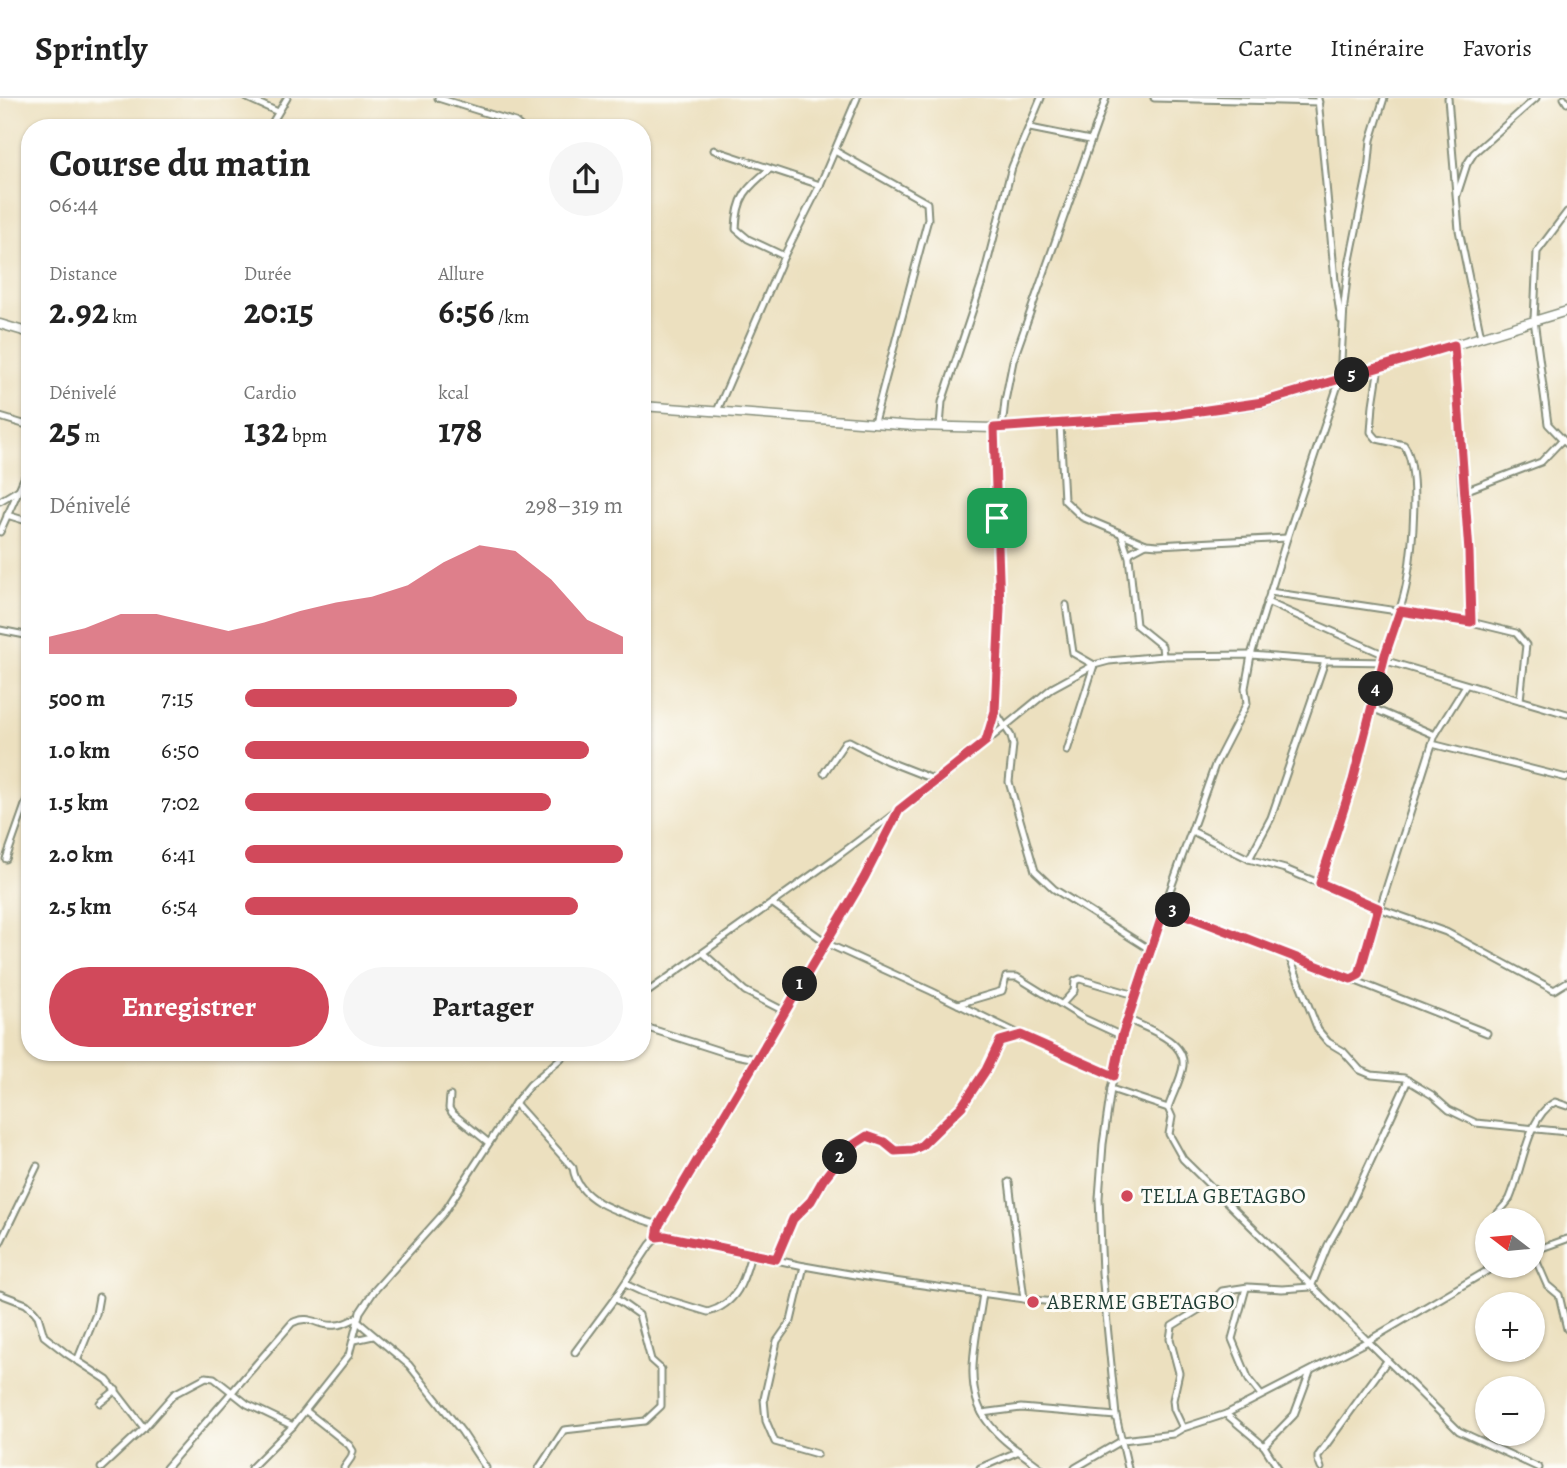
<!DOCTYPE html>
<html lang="fr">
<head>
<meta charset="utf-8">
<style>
	:root { --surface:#fff; --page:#f6f6f6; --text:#222; --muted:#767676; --line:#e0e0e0; --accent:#d1495b }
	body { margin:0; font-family:Alegreya,serif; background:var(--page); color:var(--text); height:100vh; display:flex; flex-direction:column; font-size:26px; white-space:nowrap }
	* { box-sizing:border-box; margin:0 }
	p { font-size:23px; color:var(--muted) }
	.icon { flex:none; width:38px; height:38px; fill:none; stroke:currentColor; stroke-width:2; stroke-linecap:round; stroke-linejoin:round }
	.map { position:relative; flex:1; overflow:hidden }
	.panel { position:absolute; left:21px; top:21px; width:630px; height:942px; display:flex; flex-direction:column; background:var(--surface); border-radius:28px; box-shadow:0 2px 5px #0004 }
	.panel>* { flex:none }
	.needle { width:46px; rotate:286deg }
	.controls { position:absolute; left:1475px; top:1110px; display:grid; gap:14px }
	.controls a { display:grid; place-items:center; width:70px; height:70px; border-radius:50%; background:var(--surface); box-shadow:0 2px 5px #0004; font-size:35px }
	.pin { position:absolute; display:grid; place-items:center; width:60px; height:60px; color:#fff; margin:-30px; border-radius:14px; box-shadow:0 4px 10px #0006 }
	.km { position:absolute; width:35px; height:35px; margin:-18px; border-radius:50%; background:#222; color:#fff; font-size:19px; line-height:35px; text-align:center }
	.round { display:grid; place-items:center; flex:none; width:74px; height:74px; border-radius:37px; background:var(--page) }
	.summary { display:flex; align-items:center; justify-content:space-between; height:119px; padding:0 28px }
	h1 { font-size:38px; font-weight:700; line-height:52px }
	.metrics { display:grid; grid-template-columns:repeat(3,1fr); gap:10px; height:119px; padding:7px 28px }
	.metrics div { display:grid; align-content:center }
	.metrics b { font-size:35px; font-weight:700 }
	.metrics small { font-size:19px; font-weight:400 }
	.metrics p { font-size:19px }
	.chart { height:196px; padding:14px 28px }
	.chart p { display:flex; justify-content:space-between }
	.chart svg { width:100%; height:126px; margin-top:7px; fill:var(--accent); opacity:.7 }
	.cta { display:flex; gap:14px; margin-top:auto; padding:14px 28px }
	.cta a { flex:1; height:80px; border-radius:42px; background:var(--accent); color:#fff; font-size:28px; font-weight:700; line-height:80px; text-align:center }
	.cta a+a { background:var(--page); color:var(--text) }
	ul { padding:0 28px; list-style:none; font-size:23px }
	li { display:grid; grid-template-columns:112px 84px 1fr; align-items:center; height:52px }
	li i { height:18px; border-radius:9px; background:var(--accent) }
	header { display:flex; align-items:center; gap:42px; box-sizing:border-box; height:98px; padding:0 35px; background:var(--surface); border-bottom:2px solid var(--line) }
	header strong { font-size:33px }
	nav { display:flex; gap:38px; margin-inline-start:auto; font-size:24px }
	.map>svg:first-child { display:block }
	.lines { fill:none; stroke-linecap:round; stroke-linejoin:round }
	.minor-casing { stroke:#868e7a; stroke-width:9 }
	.secondary-casing { stroke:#868e7a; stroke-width:11 }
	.minor { stroke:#fff; stroke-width:5 }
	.secondary { stroke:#fff; stroke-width:8 }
	.route-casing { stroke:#fff; stroke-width:14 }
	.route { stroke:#d1495b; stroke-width:9 }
	.poi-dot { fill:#d1495b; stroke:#fdfcf7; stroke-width:2.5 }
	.labels { text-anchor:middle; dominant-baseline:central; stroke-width:6; stroke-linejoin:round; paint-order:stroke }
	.poi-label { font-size:21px; fill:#1f3d34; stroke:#fdfcf7; text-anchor:start }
</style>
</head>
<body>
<header>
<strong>Sprintly</strong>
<nav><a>Carte</a><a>Itinéraire</a><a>Favoris</a></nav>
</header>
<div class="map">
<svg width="1567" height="1370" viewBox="0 0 1567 1370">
	<rect width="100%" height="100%" fill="#fdfcf7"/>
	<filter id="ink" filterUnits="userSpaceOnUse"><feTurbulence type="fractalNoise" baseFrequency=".0143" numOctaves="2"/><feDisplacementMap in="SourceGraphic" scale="14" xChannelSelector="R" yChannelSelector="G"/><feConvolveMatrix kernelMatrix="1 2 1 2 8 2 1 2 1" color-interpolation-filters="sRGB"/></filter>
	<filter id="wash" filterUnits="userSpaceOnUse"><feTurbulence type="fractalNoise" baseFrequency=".00686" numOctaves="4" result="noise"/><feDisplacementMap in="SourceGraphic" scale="28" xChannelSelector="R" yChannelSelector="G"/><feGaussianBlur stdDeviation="1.57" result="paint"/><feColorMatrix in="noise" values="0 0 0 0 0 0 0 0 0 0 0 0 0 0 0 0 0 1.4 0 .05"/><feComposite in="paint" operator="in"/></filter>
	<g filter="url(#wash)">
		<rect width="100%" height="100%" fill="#ece0bf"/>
	</g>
	<g filter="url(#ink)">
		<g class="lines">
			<defs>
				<g id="minor">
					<polyline points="247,0 278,14"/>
					<polyline points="438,0 515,24 522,30"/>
					<polyline points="1154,0 1319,4"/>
					<polyline points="1318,0 1335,183 1341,222"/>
					<polyline points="1448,0 1459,132 1481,239"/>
					<polyline points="1564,0 1567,5"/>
					<polyline points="269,30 287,0"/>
					<polyline points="1030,30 1090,42"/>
					<polyline points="714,52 820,87"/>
					<polyline points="835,53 927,105 928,121 874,324"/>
					<path d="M770,71C747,89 737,99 736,131L748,141L784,158"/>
					<polyline points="1457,97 1467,66 1474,55 1536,0"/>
					<polyline points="1567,114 1537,154 1534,222 1548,326 1567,346"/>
					<polyline points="1454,247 1462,394 1469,454 1471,524"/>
					<polyline points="717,313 784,158 820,87 857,0"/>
					<polyline points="0,319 30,328"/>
					<polyline points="1060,326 1064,402 1082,419 1146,446 1158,447 1287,440"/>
					<polyline points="940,328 942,304 983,181 1012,69 1041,0"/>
					<polyline points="1002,330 1005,303 1013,263 1106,0"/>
					<polyline points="1462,394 1541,364 1562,342"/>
					<polyline points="0,403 30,385"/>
					<polyline points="7,417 30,424"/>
					<polyline points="0,434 30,367"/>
					<polyline points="1121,435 1129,459 1136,527 1162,548 1163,558"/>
					<polyline points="1129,457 1131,454 1146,446"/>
					<polyline points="1270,494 1471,524 1516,535 1526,547 1520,602"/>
					<polyline points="1267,504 1385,557"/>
					<polyline points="1066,507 1073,555 1094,567 1067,653"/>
					<polyline points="0,532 30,538"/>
					<polyline points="1372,610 1435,637"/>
					<polyline points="995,613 1011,638 1013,647 1009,684 1035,773 1054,791 1149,851"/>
					<polyline points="986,640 995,613 1000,510 994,330"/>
					<polyline points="1432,646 1567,680"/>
					<polyline points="824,675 845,644 849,643 887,663 938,683"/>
					<polyline points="1192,733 1249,761 1285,771 1378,810 1446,834 1554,892 1567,884"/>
					<polyline points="6,761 30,693"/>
					<polyline points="1249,761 1271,720 1325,563"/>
					<path d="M1320,785C1344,710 1365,635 1385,559C1391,534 1403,509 1407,483C1412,453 1421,371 1404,347L1377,341L1371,334L1373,307L1379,268"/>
					<polyline points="773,806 830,847 931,893 1021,937 1114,978"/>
					<polyline points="1165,809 1351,881 1358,879 1435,637 1466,587"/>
					<polyline points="703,855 745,893 784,913"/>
					<polyline points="1289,858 1318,932 1328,944 1343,953 1360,972 1372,977 1404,980 1432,997 1449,1012 1476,1025 1567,1034"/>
					<polyline points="1351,881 1487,935"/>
					<polyline points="642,898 834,761 938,683 1052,590 1094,567 1109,563 1163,558 1251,557 1325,563 1390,564 1567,616"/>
					<polyline points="958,906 1002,893 1006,879 1017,879 1083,920 1122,938"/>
					<polyline points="1062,906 1074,893 1075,883 1080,881 1135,897"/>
					<path d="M1127,921C1145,930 1186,942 1183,968C1181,982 1172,997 1168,1010"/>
					<polyline points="642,928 726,955 756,961"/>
					<polyline points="1111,991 1168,1010 1172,1019 1169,1036 1183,1061 1459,1333 1539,1370"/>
					<polyline points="450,998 449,1010 452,1015 489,1045"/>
					<path d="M515,1005L573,1070C578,1107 630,1117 659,1127"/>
					<polyline points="1009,1084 1024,1201"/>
					<path d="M1494,1122C1497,1113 1506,1108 1510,1100C1522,1073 1527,1018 1555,1004L1567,1008"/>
					<polyline points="657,1139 659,1127 864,780 898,715"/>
					<polyline points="1488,1140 1488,1171"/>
					<polyline points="0,1145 37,1068"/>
					<polyline points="1533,1153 1567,1141"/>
					<polyline points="1533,1155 1547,1187 1559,1197 1567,1231"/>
					<polyline points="777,1161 793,1121 811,1103 823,1082 847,1051 867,1038 884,1044 895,1053 916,1051 931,1039 962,1008 986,972 999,945 1021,937"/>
					<polyline points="804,1168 791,1223 777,1243 764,1301 766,1323 775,1344 817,1356"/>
					<path d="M625,1186L642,1194L708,1214C737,1206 744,1183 751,1156"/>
					<polyline points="1246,1190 1232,1241 1249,1282 1261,1297"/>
					<path d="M983,1195C978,1235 961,1288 987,1323C1000,1342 1023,1356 1041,1370"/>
					<polyline points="0,1196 26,1206 33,1212 38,1218 44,1238 67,1256 107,1282 144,1330 101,1370"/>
					<polyline points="357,1223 409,1267 462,1334 486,1370"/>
					<polyline points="355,1242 373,1238"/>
					<polyline points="575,1254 615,1200 650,1147 657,1139 665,1138 804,1168 872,1180 1024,1201 1106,1209"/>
					<polyline points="77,1263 96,1216 99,1199"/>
					<polyline points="100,1305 116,1292"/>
					<polyline points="306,1313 349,1347 353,1353 351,1360 344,1370"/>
					<polyline points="982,1315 1021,1310 1116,1318"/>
					<polyline points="1226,1316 1264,1348 1278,1370"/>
					<polyline points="144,1330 174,1296 206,1279 214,1280 247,1306 293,1328"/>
					<polyline points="1183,1330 1174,1311 1173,1302 1179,1275 1170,1241 1172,1228 1213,1203 1222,1193 1248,1189 1282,1191 1311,1189 1328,1147 1350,1108 1408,982"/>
					<polyline points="1264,1348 1294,1317 1310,1274"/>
					<path d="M166,1370L292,1225C311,1215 319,1230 336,1227C344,1227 351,1222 358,1219"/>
					<polyline points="251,1370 293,1328 349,1257 360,1214 374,1193 443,1116 515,1005 530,987 568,954"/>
					<polyline points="539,1370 564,1332 645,1323 661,1308 661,1271 651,1262 639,1217 615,1200"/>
					<polyline points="980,1370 1019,1353"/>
					<polyline points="1075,1370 1123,1342 1173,1336 1183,1330 1226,1316 1366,1244 1497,1167"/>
					<polyline points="1128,1370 1116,1318 1102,1175 1099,1100 1103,1046 1111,991 1122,938 1149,851 1215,667 1247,605 1245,590 1251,557 1287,440 1340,281 1344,207 1348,172 1368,74 1371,42 1384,0"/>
					<polyline points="1321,1370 1318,1362 1318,1358 1387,1263"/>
				</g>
				<g id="secondary">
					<polyline points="0,226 30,235"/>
					<polyline points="642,308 914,328 994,330 1165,318 1263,305 1567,213"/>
				</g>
			</defs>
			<use href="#minor" class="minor-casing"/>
			<use href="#secondary" class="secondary-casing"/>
			<use href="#minor" class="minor"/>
			<use href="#secondary" class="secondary"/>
		</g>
	</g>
	<g class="lines" filter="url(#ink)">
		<defs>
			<polygon id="route" points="1454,247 1469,454 1471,524 1400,513 1385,557 1353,682 1320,785 1378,810 1359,877 1351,881 1165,809 1122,938 1114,978 1021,937 1000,943 986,972 962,1008 921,1048 912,1052 895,1053 884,1044 867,1038 847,1051 823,1082 811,1103 793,1121 776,1161 665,1138 657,1139 659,1127 864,780 899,712 986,643 995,613 1000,510 994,330 1165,318 1263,304"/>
		</defs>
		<use href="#route" class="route-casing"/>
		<use href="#route" class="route"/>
	</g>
	<g class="poi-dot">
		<circle cx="1127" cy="1098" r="7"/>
		<circle cx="1033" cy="1204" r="7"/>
	</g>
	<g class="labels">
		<g class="poi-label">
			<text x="1141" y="1098">TELLA GBETAGBO</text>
			<text x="1047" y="1204">ABERME GBETAGBO</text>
		</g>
	</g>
</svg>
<div class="controls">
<a><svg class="needle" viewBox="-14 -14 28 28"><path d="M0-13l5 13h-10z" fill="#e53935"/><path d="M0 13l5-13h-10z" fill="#767676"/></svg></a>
<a>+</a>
<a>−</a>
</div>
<div class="pin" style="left:997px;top:420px;background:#1e9e55"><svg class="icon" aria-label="arrive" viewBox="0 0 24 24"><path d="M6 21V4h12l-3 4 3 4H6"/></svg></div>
<b class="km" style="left:800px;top:886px">1</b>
<b class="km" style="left:840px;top:1059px">2</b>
<b class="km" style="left:1173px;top:812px">3</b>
<b class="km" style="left:1376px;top:591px">4</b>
<b class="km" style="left:1352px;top:277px">5</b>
<section class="panel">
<div class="summary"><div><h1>Course du matin</h1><p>06:44</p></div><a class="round"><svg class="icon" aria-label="share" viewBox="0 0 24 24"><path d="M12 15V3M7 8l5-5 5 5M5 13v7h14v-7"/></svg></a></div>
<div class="metrics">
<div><p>Distance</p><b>2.92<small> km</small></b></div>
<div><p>Durée</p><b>20:15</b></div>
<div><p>Allure</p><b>6:56<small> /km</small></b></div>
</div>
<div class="metrics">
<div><p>Dénivelé</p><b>25<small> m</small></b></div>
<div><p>Cardio</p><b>132<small> bpm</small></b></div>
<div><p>kcal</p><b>178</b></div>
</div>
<div class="chart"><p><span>Dénivelé</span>298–319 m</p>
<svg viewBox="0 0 160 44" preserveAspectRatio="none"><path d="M0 44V38L10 35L20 30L30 30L40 33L50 36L60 33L70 29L80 26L90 24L100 20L110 12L120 6L130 8L140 18L150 32L160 38V44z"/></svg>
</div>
<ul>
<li><b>500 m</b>7:15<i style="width:72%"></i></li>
<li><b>1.0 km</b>6:50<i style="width:91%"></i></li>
<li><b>1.5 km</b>7:02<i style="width:81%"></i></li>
<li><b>2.0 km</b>6:41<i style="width:100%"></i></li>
<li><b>2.5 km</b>6:54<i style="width:88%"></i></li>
</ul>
<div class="cta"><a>Enregistrer</a><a>Partager</a></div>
</section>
</div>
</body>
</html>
